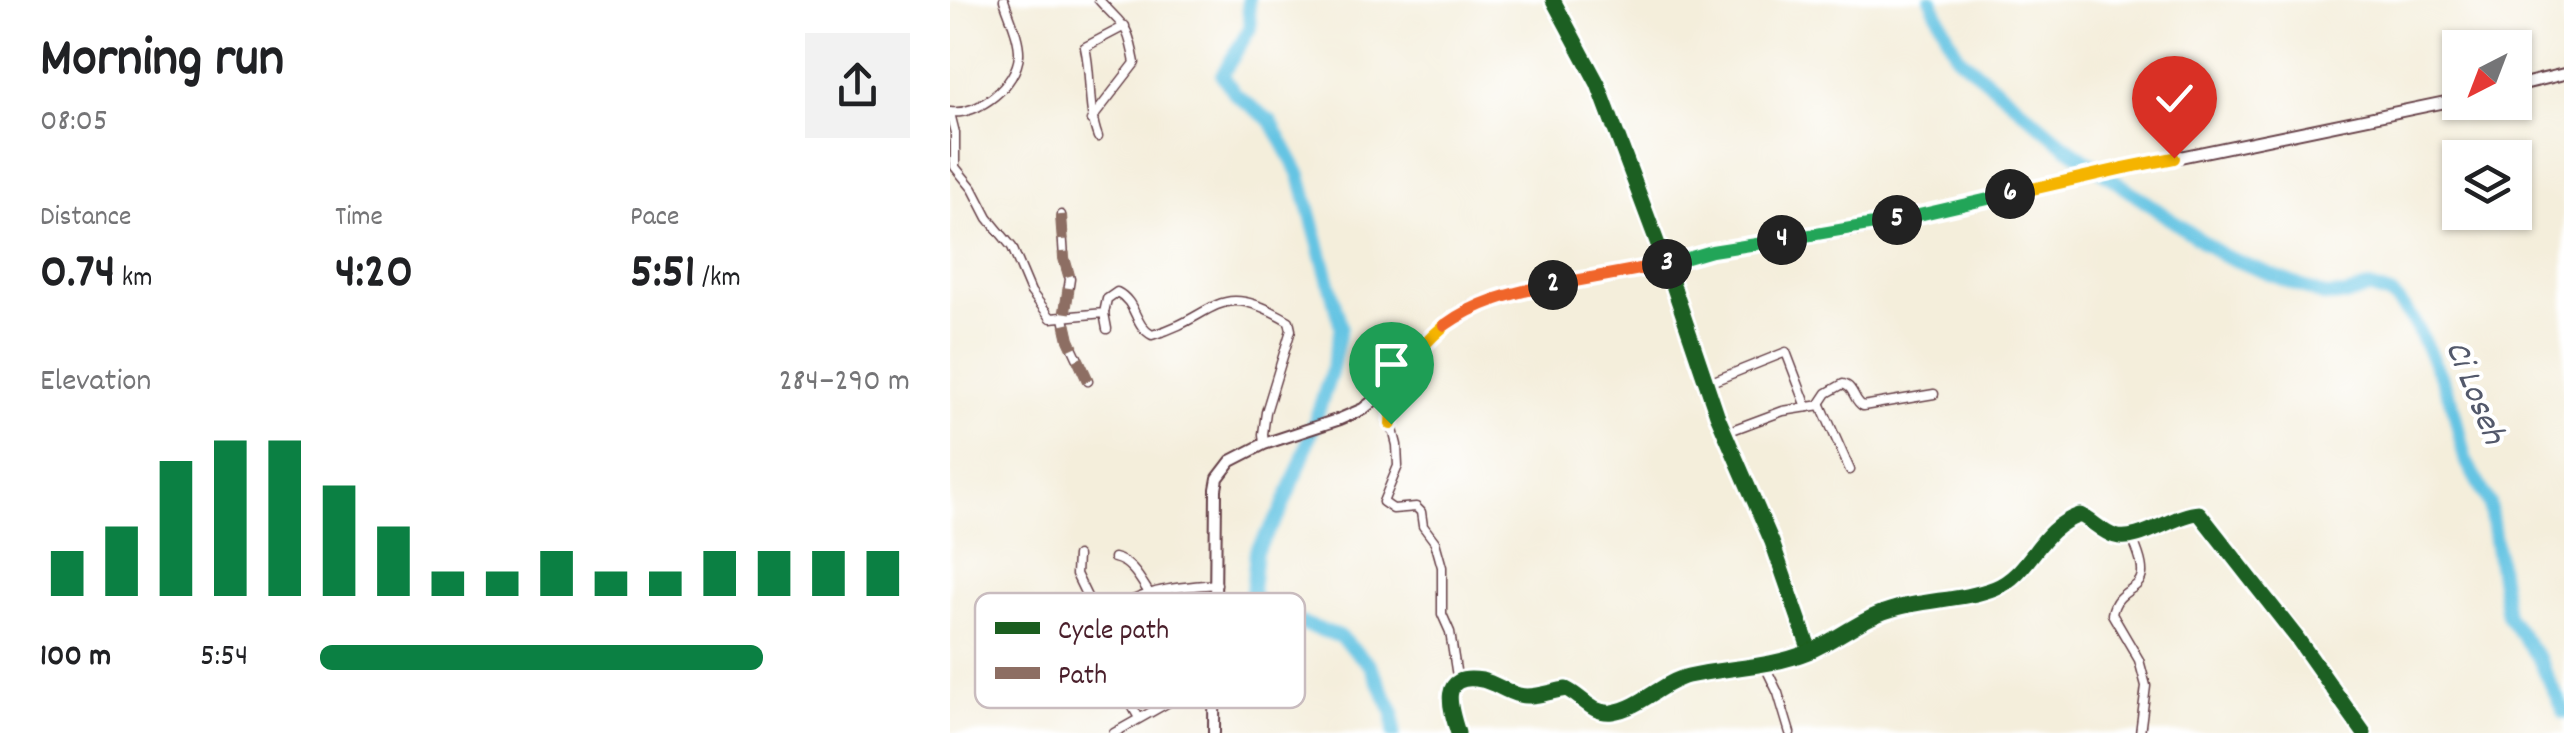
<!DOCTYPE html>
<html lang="en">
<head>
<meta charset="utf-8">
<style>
	:root { --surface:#fff; --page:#f2f2f2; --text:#202124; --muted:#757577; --accent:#0b8043 }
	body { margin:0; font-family:Dekko,sans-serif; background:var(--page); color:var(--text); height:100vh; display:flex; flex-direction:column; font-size:38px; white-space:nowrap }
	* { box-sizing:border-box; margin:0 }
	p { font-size:32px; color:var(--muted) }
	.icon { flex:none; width:55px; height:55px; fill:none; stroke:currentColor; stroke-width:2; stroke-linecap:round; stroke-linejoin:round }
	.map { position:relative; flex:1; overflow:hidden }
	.sheet { display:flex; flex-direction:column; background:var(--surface); width:950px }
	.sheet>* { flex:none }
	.needle { width:65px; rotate:222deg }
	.buttons { position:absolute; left:1492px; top:30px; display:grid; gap:20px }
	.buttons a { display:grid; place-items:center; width:90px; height:90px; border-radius:0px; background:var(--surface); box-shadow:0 2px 8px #0004; font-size:50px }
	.pin { position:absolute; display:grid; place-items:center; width:85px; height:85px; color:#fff; margin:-102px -42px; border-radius:50% 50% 50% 0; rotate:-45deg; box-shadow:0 0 10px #0007 }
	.pin .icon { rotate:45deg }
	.km { position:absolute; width:50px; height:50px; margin:-25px; border-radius:50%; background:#222; color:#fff; font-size:28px; line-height:50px; text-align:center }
	.round { display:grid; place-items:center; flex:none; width:105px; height:105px; border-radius:0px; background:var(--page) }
	.headline { display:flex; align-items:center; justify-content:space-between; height:170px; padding:0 40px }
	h1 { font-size:55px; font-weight:700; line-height:75px }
	.metrics { display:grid; grid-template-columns:repeat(3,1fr); gap:15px; height:170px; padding:10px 40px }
	.metrics div { display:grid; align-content:center }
	.metrics b { font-size:50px; font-weight:700 }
	.metrics small { font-size:28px; font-weight:400 }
	.metrics p { font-size:28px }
	.chart { height:280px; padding:20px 40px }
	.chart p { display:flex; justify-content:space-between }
	.chart svg { width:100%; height:180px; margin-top:10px; stroke:var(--accent); stroke-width:6 }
	ul { padding:0 40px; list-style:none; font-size:32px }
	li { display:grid; grid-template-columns:160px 120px 1fr; align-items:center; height:75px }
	li i { height:25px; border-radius:12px; background:var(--accent) }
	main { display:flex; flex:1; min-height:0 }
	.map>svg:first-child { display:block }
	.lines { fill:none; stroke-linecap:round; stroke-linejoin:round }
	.river { stroke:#65c4e3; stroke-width:14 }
	.minor-casing { stroke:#643e45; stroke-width:11 }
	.secondary-casing { stroke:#643e45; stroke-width:14 }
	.minor { stroke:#fff; stroke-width:8 }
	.secondary { stroke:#fff; stroke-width:10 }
	.quiet { stroke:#8d6e63; stroke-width:12; stroke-dasharray:25 12; stroke-linecap:butt }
	.cycleway-casing { stroke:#fff; stroke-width:21 }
	.cycleway { stroke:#1b5e20; stroke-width:15 }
	.split-1-casing { stroke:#fff; stroke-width:20 }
	.split-2-casing { stroke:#fff; stroke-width:20 }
	.split-3-casing { stroke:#fff; stroke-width:20 }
	.split-4-casing { stroke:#fff; stroke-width:20 }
	.split-5-casing { stroke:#fff; stroke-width:20 }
	.split-6-casing { stroke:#fff; stroke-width:20 }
	.split-7-casing { stroke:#fff; stroke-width:20 }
	.split-8-casing { stroke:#fff; stroke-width:20 }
	.split-1 { stroke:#f5b400; stroke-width:12 }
	.split-2 { stroke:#f0652b; stroke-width:12 }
	.split-3 { stroke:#f0652b; stroke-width:12 }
	.split-4 { stroke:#22a559; stroke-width:12 }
	.split-5 { stroke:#22a559; stroke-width:12 }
	.split-6 { stroke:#22a559; stroke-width:12 }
	.split-7 { stroke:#f5b400; stroke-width:12 }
	.split-8 { stroke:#f5b400; stroke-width:12 }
	.labels { text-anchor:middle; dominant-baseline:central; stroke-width:8; stroke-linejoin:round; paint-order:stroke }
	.water-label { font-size:35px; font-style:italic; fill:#53596b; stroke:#fff }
	.key { fill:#fff; stroke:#c9bcbf; stroke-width:2.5 }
	.key-label { font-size:28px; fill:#4a1f2b }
</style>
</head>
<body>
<main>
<section class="sheet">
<div class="headline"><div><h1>Morning run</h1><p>08:05</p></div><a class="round"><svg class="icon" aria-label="share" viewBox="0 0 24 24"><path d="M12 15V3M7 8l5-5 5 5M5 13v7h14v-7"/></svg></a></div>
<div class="metrics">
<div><p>Distance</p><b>0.74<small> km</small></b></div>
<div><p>Time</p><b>4:20</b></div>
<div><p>Pace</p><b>5:51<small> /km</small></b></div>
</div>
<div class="chart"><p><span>Elevation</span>284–290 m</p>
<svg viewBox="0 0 160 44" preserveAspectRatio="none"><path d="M5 44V33M15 44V27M25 44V11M35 44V6M45 44V6M55 44V17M65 44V27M75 44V38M85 44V38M95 44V33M105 44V38M115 44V38M125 44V33M135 44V33M145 44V33M155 44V33"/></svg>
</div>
<ul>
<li><b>100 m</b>5:54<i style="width:75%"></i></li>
</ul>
</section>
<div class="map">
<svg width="1614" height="733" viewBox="0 0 1614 733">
	<rect width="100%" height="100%" fill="#fff"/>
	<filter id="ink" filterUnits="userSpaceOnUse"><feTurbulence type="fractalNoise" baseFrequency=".01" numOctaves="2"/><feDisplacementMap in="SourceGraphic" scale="20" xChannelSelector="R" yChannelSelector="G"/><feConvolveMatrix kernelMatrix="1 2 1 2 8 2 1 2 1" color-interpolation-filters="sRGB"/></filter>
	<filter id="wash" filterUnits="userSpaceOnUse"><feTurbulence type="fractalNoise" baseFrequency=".0048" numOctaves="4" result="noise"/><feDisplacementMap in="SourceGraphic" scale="40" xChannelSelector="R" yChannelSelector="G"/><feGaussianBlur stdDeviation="2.25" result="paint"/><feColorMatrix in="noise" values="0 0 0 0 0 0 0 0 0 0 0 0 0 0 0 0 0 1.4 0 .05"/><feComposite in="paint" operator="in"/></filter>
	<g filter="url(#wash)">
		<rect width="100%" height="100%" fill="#f4eedb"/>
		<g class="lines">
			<g class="river">
				<polyline points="298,0 300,28 272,75 286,95 321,121 350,175 391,327 381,373 351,462 330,513 306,551 302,593 314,611 389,636 420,665 443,711 444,733"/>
				<polyline points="981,0 1007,55 1114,145 1272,255 1375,296 1397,295 1419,288 1443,296 1463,320 1491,377 1503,406 1515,459 1539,503 1557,615 1589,659 1614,712"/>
			</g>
		</g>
	</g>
	<g filter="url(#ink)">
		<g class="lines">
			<defs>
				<g id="minor">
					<polyline points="603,0 648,84 722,282 767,415 822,542 860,651"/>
					<path d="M0,112C28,116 67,85 69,55C70,38 59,16 54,0"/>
					<path d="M0,113L5,133V167L23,189L38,218L62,247L81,292L101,318L154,313L157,299L167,292C187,302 184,326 202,335C267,317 266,277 339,321L341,330L316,412L313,434L314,444"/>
					<path d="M141,120L185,63C177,21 175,29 149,0"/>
					<path d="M148,137C137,108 142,77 135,47L175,26"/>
					<polyline points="111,215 114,258 120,279 114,318 119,340 138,381"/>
					<polyline points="154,313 157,329"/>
					<polyline points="452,376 440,418 447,445 448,466 433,502 443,509 466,507 471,512 473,526 485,542 492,567 492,614 500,632 508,683"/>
					<polyline points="756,384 836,352 857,407"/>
					<path d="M869,405L877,393L893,384C905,387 903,401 913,406L984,394"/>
					<polyline points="774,433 833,411 871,405 900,470"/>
					<path d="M1181,536C1212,601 1169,577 1162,614L1189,660L1196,686L1190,733"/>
					<polyline points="127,556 126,574 141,605 144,640 189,718"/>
					<path d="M164,558C182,562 190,579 199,593"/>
					<path d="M141,609C170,611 177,600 202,593C222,587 246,586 267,584"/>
					<polyline points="814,664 828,693 840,733"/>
					<polyline points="164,733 242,689 266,670"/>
					<path d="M508,733C500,708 488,672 532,680C545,683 556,692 569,695C583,699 602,691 616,689C633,697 641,714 662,712C691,708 712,682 738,676C778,667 819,668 858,652C886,640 910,619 940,610C974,599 1012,601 1045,588C1082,573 1087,529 1130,515C1142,520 1153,533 1165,536C1187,544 1225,514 1249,513L1347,638L1414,733"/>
				</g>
				<g id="secondary">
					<polyline points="1565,86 1614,74"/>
					<polyline points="264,733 266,489 268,478 281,461 314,444 390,419 413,409 437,390 473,343 498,322 529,304 567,291 716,264 763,251 910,228 1167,170 1510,99"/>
				</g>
			</defs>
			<use href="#minor" class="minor-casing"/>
			<use href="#secondary" class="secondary-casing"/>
			<use href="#minor" class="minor"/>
			<use href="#secondary" class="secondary"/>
			<polyline class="quiet" points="111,215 114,258 120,279 114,318 119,340 138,381"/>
			<defs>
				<g id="cycleway">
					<polyline points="603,0 648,84 722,282 767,415 822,542 860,651"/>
					<path d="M508,733C500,708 488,672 532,680C545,683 556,692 569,695C583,699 602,691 616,689C633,697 641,714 662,712C691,708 712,682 738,676C778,667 819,668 858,652C886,640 910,619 940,610C974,599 1012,601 1045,588C1082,573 1087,529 1130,515C1142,520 1153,533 1165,536C1187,544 1225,514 1249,513L1347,638L1414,733"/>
				</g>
			</defs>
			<use href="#cycleway" class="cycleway-casing"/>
			<use href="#cycleway" class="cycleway"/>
		</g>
	</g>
	<g class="lines" filter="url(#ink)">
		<defs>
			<path id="split-1" d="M441,424C443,381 463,352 495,325"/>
			<path id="split-2" d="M495,325C527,302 563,292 603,285"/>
			<polyline id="split-3" points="603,285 717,264"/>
			<polyline id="split-4" points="717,264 762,251 832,240"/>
			<polyline id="split-5" points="832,240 947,220"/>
			<polyline id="split-6" points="947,220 1060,194"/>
			<polyline id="split-7" points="1060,194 1174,168"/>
			<polyline id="split-8" points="1174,168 1224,158"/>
		</defs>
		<use href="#split-1" class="split-1-casing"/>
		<use href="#split-2" class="split-2-casing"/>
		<use href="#split-3" class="split-3-casing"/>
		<use href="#split-4" class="split-4-casing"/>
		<use href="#split-5" class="split-5-casing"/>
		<use href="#split-6" class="split-6-casing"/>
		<use href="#split-7" class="split-7-casing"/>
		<use href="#split-8" class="split-8-casing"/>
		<use href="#split-1" class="split-1"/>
		<use href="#split-2" class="split-2"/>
		<use href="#split-3" class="split-3"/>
		<use href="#split-4" class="split-4"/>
		<use href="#split-5" class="split-5"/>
		<use href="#split-6" class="split-6"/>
		<use href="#split-7" class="split-7"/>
		<use href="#split-8" class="split-8"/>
	</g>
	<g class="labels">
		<g class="water-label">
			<text transform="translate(1523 393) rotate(68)">Ci Loseh</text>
		</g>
	</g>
	<rect x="25" y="593" width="330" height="115" rx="15" class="key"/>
	<rect x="45" y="622" width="45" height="12" fill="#1b5e20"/>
	<rect x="45" y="667" width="45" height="12" fill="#8d6e63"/>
	<g class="key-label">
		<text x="108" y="638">Cycle path</text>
		<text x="108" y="683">Path</text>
	</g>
</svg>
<div class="buttons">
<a><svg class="needle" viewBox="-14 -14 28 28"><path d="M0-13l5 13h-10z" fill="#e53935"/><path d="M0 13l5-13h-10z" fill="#757577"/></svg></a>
<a><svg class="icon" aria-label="layers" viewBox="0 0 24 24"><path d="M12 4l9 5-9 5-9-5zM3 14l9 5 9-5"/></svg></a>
</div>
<div class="pin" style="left:441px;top:424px;background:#1e9e55"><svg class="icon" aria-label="arrive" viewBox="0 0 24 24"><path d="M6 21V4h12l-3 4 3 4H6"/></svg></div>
<div class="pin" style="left:1224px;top:158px;background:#d93025"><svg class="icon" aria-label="check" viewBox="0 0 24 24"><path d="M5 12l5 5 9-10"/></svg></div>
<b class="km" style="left:603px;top:285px">2</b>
<b class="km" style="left:717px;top:264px">3</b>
<b class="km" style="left:832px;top:240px">4</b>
<b class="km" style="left:947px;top:220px">5</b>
<b class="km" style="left:1060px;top:194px">6</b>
</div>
</main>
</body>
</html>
